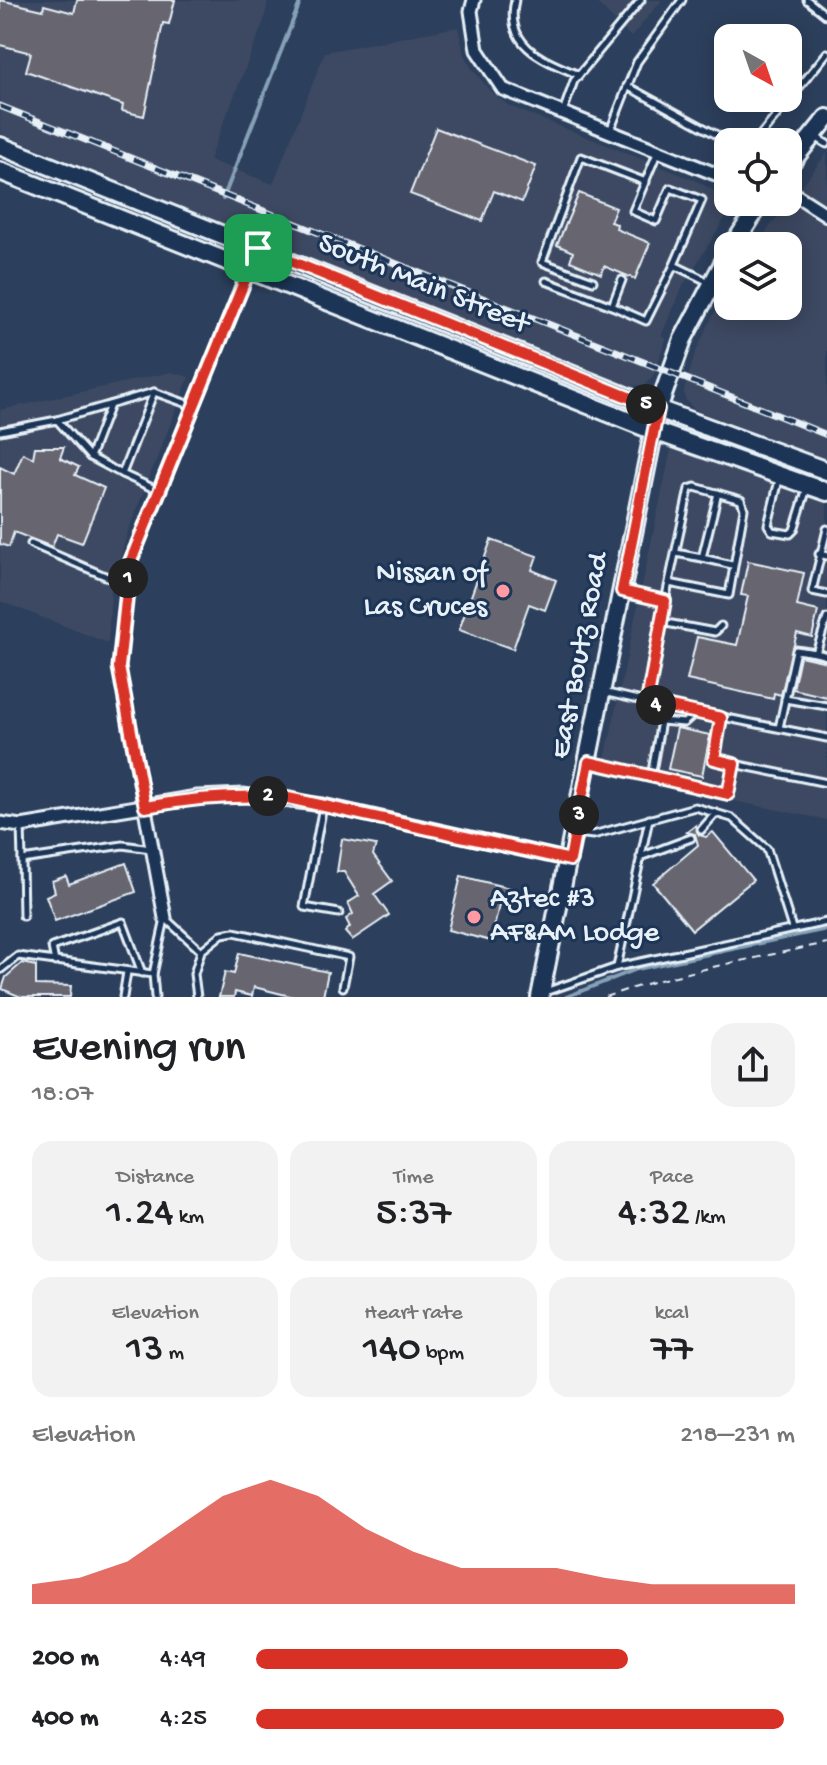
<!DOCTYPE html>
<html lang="en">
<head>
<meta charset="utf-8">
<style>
	:root { --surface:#fff; --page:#f2f2f2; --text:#202124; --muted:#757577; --accent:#d93025 }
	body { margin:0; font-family:"Gochi Hand",sans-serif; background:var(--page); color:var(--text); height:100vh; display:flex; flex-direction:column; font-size:30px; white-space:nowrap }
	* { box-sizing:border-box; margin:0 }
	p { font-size:26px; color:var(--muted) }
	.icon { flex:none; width:44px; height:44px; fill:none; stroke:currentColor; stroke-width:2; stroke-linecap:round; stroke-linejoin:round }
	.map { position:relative; height:997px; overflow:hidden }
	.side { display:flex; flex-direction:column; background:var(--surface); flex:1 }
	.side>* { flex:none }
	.needle { width:52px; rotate:140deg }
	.buttons { position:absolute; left:714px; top:24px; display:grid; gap:16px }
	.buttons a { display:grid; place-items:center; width:88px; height:88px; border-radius:16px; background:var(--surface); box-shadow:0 4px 20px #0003; font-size:40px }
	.pin { position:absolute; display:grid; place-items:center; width:68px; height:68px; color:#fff; margin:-34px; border-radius:16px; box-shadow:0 4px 12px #0006 }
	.km { position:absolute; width:40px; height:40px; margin:-20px; border-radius:50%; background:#222; color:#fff; font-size:22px; line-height:40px; text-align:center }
	.round { display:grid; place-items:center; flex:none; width:84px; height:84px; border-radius:24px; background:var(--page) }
	.headline { display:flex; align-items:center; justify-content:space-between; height:136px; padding:0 32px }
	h1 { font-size:44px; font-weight:600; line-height:60px }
	.figures { display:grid; grid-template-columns:repeat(3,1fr); gap:12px; height:136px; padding:8px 32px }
	.figures div { display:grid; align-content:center; border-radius:20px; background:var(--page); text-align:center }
	.figures b { font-size:40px; font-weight:600 }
	.figures small { font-size:22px; font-weight:400 }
	.figures p { font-size:22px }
	.chart { height:224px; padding:16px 32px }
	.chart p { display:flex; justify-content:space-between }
	.chart svg { width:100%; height:144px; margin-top:8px; fill:var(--accent); opacity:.7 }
	ul { padding:0 32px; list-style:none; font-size:26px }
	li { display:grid; grid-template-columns:128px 96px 1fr; align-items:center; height:60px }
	li i { height:20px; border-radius:10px; background:var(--accent) }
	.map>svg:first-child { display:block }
	.built { fill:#3d4a62 }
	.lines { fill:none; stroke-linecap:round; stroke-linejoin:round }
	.stream { stroke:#86a2b8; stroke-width:4 }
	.building { fill:#666570; stroke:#e8f1f8; stroke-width:2 }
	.lane-casing { stroke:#e8f1f8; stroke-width:11 }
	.street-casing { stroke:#e8f1f8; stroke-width:17 }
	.secondary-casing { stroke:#e8f1f8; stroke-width:22 }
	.path { stroke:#e8f1f8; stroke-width:2; stroke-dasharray:8 6; stroke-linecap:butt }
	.lane { stroke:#1d3557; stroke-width:5 }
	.street { stroke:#1d3557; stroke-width:11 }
	.secondary { stroke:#1d3557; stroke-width:16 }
	.rail-casing { stroke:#e8f1f8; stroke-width:7 }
	.rail { stroke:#1d3557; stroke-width:4; stroke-dasharray:12; stroke-linecap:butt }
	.route-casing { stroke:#fff; stroke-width:16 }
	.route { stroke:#d93025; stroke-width:10 }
	.poi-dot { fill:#ff9aa2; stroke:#1d3557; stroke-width:3 }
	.labels { text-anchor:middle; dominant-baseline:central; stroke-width:6; stroke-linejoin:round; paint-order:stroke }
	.street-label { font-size:30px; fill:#e8f1f8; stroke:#1d3557 }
	.poi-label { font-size:30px; fill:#e8f1f8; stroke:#1d3557; text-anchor:end }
</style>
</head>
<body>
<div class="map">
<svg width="827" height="997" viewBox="0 0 827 997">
	<rect width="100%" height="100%" fill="#2c3f5c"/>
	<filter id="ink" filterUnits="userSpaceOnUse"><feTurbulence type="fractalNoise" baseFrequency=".0125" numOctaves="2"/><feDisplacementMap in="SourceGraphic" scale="16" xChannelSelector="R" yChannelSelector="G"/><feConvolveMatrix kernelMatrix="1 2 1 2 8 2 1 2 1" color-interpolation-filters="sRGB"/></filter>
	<g filter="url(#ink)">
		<g class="built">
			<polygon points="0,0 268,0 264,21 209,160 273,184 325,52 458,27 464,55 473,70 491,92 509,106 699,182 726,198 727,215 684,284 661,336 666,339 654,374 645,385 627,386 0,133"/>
			<polygon points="594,0 662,0 631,37"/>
			<polygon points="827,153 827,461 694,409 685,399 684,391 695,354 728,284 728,306 788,306 788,246 755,246"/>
			<polygon points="171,372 189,377 128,531 111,592 108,643 0,601 0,410"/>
			<polygon points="673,440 827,501 827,820 602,774"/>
		</g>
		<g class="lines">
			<g class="stream">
				<polyline points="223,199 301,0"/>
				<polyline points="566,997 637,969 827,929"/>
			</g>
		</g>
		<g class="building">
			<polygon points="0,0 43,10 44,5 74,13 77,0 175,0 169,24 163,23 144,116 122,111 123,105 26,71 31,53 0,45"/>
			<polygon points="436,128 536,166 522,202 494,191 482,221 410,194"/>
			<polygon points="579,193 616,208 610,222 617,224 616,229 650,243 635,279 604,266 601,274 570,261 573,252 557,245"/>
			<polygon points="35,447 64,447 60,458 79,467 75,475 104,488 82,543 57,534 52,547 14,532 9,547 0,544 0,467 14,474 23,453 33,458"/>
			<polygon points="491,540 537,556 532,570 556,580 545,610 529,604 513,649 459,630"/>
			<polygon points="748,561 804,573 797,606 818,611 812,637 797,633 781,695 774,693 773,699 687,680 697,637 737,645 748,596 741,595"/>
			<polygon points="800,656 827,662 827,697 793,689"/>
			<polygon points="677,728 710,735 702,776 668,769"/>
			<polygon points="696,825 699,835 706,837 713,832 753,880 692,930 653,883 698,845 695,834 687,832"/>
			<polygon points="342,839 376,845 373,855 392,881 374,894 389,915 352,940 345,932 350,927 346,919 353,914 348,903 359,896 344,872 337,872"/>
			<polygon points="126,863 136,892 55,921 46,896 55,892 52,881 66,876 69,884"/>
			<polygon points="461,876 513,889 510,903 500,901 491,941 448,930"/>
			<polygon points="239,953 328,972 323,997 294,997 254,987 252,996 235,992 234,997 219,997 225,972 234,974"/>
			<polygon points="22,963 36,966 36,985 71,986 70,997 21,997 2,989 6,977"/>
		</g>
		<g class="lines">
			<defs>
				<g id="lane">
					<path d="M515,0C504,46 543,60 579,75"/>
					<polyline points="807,0 827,16"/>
					<polyline points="627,86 730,142"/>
					<polyline points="563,112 574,81 641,0"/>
					<polyline points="610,131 637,62 682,0"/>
					<polyline points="817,138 827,144"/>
					<polyline points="737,142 759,137 827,53"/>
					<polyline points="658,151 633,211 656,221 670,188 702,200 674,265 709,282"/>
					<polyline points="719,175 728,153"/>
					<polyline points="622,280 612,306 646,321 674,265"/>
					<polyline points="546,281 612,306"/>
					<polyline points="593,281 542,262 581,157 646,182"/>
					<polyline points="57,420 154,392"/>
					<polyline points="0,431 57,420 90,457 122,474"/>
					<polyline points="90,457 110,405"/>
					<polyline points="779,480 768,525 772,531 790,534 794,530 807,488"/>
					<polyline points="159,491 122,474 154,392 193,406"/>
					<polyline points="827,529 812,591 827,594"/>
					<polyline points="31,544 126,585"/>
					<polyline points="676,553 702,558 718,493"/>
					<polyline points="819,554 827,556"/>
					<polyline points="702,558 732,565"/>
					<polyline points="623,592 665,601 689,489 695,487 741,500 744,509 729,595 669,583"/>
					<polyline points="827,618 816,653 827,656"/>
					<polyline points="661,622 715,632 721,626"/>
					<polyline points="603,692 647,702 665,601"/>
					<polyline points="785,699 827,706"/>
					<polyline points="647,702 827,738"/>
					<polyline points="721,718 714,759 734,764"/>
					<polyline points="779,728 796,650 816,653"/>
					<polyline points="590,762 728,794 734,764 827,783"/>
					<polyline points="651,777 661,721 684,723 694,714"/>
					<polyline points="323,806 304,907 339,913"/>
					<polyline points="21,826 22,860 123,845 151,849"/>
					<polyline points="701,830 716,813"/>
					<polyline points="576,833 593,835 695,807 732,818 767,849 792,928"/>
					<polyline points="640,857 691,838"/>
					<polyline points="22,860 23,916"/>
					<polyline points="166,919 201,951 194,974 197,997"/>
					<polyline points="201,951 222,934 234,932 349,957 343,987"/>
					<polyline points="55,962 52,947 123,922 142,973"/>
					<polyline points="617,967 649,819"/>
					<polyline points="0,970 18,956 153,974"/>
					<polyline points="545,992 617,967 827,922"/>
					<polyline points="123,997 127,972"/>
					<polyline points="155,997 153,974 165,919"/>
				</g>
				<g id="street">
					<polyline points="474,0 471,11 477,50 503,89 728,179"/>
					<polyline points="788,190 827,215"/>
					<polyline points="0,823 21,826 197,797 243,795 323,805 570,860"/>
					<polyline points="165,918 119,667 130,563 258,248"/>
				</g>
				<g id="secondary">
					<polyline points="0,146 658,409 827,471"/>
					<polyline points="788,166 827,118"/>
					<polyline points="0,171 654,431 827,492"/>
					<polyline points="733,246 761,202"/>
					<polyline points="540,997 658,409 683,339 728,254"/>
				</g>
			</defs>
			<use href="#lane" class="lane-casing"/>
			<use href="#street" class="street-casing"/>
			<use href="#secondary" class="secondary-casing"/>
			<path class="path" d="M605,997C676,972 753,959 827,943"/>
			<use href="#lane" class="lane"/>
			<use href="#street" class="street"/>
			<use href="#secondary" class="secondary"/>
			<defs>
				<polyline id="rail" points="0,106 827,435"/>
			</defs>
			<use href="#rail" class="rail-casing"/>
			<use href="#rail" class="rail"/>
		</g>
	</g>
	<g class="lines" filter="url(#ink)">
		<defs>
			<path id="route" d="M258,248L658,409L622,591L665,601L647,702L721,718L714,759L734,764L728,794L589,762L570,860L288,798C238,794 194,798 145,807L119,667L130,563Z"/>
		</defs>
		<use href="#route" class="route-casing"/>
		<use href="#route" class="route"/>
	</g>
	<g class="poi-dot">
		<circle cx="503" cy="591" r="8"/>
		<circle cx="474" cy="917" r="8"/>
	</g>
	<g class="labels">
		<g class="street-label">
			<text transform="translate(423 285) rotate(22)">South Main Street</text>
			<text transform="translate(581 656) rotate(-79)">East Boutz Road</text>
		</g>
		<g class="poi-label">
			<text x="487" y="574">Nissan of<tspan x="487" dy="34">Las Cruces</tspan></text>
			<text x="490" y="900" text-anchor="start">Aztec #3<tspan x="490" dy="34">AF&amp;AM Lodge</tspan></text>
		</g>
	</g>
</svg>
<div class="buttons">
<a><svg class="needle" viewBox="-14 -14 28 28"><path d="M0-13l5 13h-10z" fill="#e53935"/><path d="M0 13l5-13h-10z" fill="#757577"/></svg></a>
<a><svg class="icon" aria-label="locate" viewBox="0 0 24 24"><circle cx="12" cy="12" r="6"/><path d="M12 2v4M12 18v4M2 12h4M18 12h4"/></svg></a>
<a><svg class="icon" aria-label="layers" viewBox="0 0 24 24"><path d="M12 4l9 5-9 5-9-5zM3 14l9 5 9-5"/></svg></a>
</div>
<div class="pin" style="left:258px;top:248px;background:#1e9e55"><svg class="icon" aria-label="arrive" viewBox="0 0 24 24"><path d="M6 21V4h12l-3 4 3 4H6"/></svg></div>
<b class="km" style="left:128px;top:578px">1</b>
<b class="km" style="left:268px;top:796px">2</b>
<b class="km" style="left:579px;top:815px">3</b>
<b class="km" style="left:656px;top:705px">4</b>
<b class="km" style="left:646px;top:404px">5</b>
</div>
<section class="side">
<div class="headline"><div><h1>Evening run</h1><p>18:07</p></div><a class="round"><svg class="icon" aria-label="share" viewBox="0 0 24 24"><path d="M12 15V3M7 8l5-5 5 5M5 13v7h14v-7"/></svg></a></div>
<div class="figures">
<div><p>Distance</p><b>1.24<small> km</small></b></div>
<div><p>Time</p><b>5:37</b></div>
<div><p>Pace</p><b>4:32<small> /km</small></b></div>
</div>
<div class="figures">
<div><p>Elevation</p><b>13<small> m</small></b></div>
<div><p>Heart rate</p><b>140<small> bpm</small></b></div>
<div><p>kcal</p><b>77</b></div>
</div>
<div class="chart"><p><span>Elevation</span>218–231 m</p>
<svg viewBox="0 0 160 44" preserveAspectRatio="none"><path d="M0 44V38L10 36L20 31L30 21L40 11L50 6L60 11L70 21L80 28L90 33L100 33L110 33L120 36L130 38L140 38L150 38L160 38V44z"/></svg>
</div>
<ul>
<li><b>200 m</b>4:49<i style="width:69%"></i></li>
<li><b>400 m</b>4:25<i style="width:98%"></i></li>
</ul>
</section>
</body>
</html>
